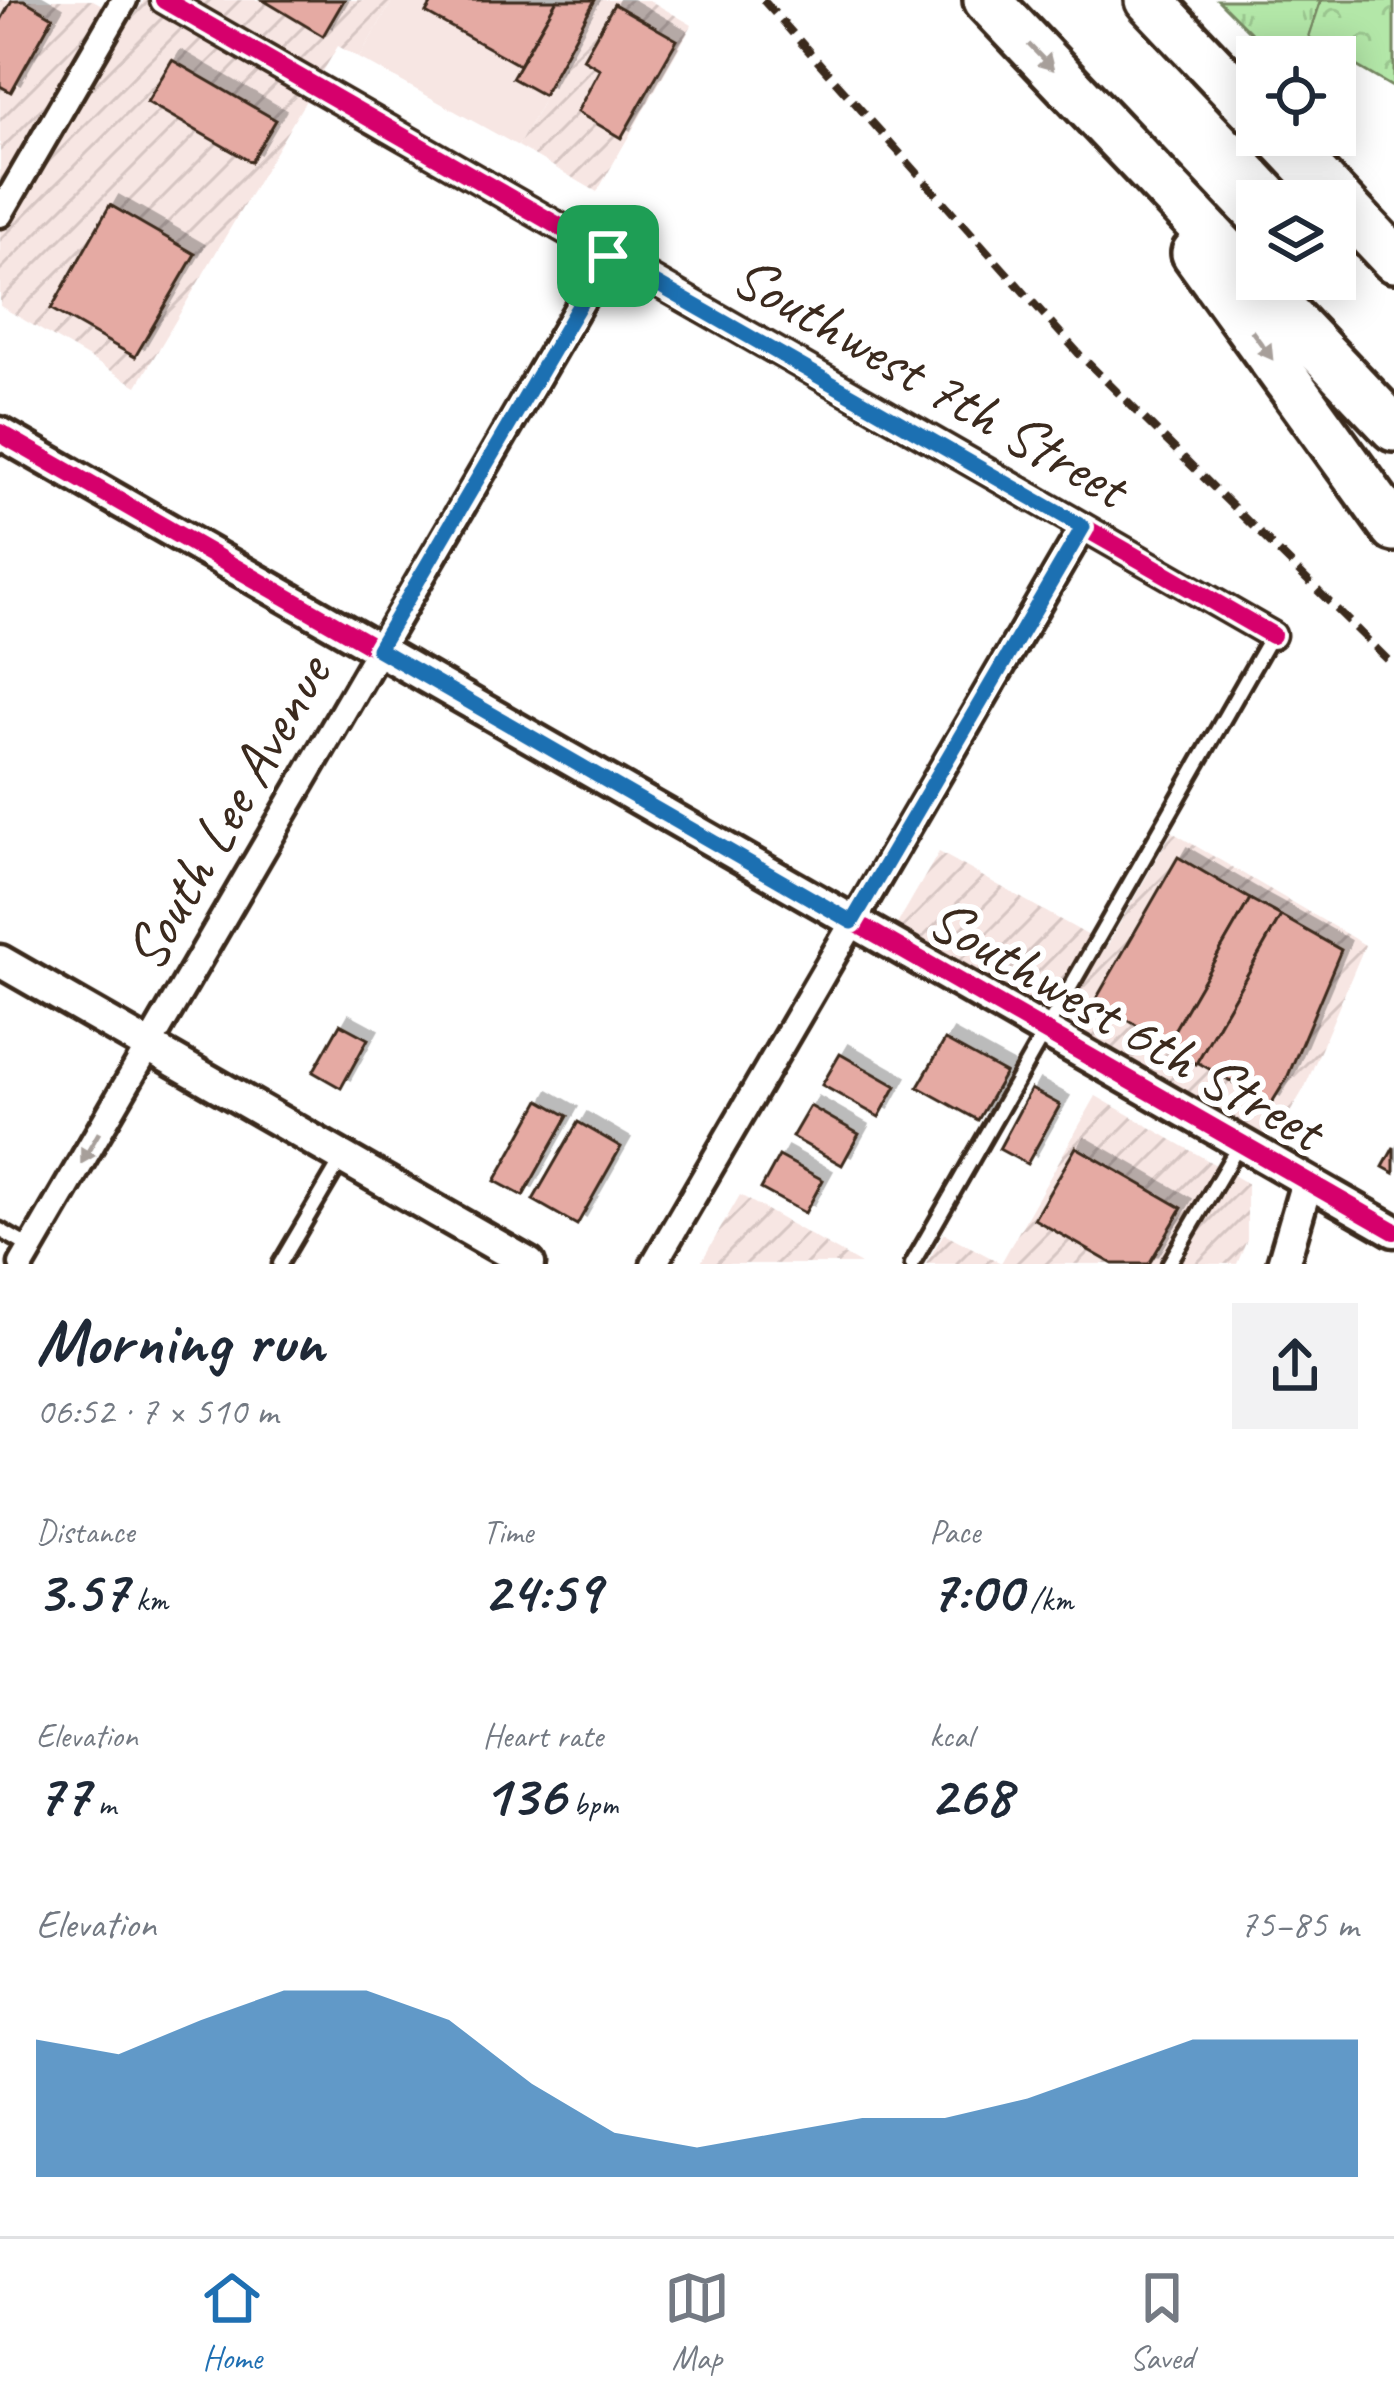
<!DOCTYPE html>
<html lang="en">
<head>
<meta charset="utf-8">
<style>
	:root { --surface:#fff; --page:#f2f2f3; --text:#1f2937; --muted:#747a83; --line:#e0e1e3; --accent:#1f6fb2 }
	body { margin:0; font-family:Caveat,sans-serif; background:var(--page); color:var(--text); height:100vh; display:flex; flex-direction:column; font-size:45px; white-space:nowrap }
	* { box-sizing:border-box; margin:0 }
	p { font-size:39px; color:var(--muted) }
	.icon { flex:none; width:66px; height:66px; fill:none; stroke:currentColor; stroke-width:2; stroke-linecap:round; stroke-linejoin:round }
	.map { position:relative; height:1264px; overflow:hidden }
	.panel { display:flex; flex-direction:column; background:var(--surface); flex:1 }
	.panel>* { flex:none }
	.controls { position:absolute; left:1236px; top:36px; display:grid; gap:24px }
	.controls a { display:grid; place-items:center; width:120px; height:120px; border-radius:0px; background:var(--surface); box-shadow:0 6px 30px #0003; font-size:60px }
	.pin { position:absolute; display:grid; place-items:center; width:102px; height:102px; color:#fff; margin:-51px; border-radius:24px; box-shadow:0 6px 18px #0006 }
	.round { display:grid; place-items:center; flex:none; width:126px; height:126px; border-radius:0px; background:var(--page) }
	.head { display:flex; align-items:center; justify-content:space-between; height:204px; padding:0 36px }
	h1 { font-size:66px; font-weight:700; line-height:90px }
	.figures { display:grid; grid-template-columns:repeat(3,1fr); gap:18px; height:204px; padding:12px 36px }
	.figures div { display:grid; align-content:center }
	.figures b { font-size:60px; font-weight:700 }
	.figures small { font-size:33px; font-weight:400 }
	.figures p { font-size:33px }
	.chart { height:336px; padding:24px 36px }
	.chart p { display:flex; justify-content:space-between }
	.chart svg { width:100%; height:216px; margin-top:12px; fill:var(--accent); opacity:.7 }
	.tabs { display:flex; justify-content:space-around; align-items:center; height:168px; border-top:3px solid var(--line); background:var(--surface); font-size:33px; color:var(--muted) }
	.tabs a { display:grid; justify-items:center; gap:6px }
	.tabs .current { color:var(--accent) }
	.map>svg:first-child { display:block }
	.built { fill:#f7e6e3 }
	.industrial { fill:url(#industrial-furrows) }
	.grass { fill:url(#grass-tufts); stroke:#778863; stroke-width:3 }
	.forest { fill:url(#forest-crowns); stroke:#778863; stroke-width:3 }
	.building { fill:#e5aaa3; stroke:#3b2a1e; stroke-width:3; filter:url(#shadow) }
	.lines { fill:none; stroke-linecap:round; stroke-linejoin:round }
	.service-casing { stroke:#3b2a1e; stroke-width:21 }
	.minor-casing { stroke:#3b2a1e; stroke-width:33 }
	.tertiary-casing { stroke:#3b2a1e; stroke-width:39 }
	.motorway-casing { stroke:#3b2a1e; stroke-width:54 }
	.service { stroke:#fff; stroke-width:12 }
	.minor { stroke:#fff; stroke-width:24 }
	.tertiary { stroke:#fff; stroke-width:30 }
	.motorway { stroke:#fff; stroke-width:45 }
	.rail { stroke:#3b2a1e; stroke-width:8; stroke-dasharray:18 9; stroke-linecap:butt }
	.cycleway-casing { stroke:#fff; stroke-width:26 }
	.cycleway { stroke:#d6006c; stroke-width:18 }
	.oneway { fill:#a79f9a }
	.route-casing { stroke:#fff; stroke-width:24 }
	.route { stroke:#1f6fb2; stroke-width:15 }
	.labels { text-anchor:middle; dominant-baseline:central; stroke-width:12; stroke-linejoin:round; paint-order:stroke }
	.street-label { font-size:60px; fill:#3b2a1e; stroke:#fff }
</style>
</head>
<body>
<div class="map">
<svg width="1394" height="1264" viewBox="0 0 1394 1264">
	<defs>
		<pattern id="industrial-furrows" width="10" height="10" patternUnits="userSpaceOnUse" patternTransform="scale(3)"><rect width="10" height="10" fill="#f7e6e3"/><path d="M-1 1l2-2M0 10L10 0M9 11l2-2" fill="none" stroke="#d5c5c2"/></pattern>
		<pattern id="grass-tufts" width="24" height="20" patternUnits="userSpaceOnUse" patternTransform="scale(3)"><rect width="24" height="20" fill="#b3e7a8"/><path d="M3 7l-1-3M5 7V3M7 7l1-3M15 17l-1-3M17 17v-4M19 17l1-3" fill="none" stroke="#9bc690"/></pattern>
		<pattern id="forest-crowns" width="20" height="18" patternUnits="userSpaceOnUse" patternTransform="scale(3)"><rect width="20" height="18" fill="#b3e7a8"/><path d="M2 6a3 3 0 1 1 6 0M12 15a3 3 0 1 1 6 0" fill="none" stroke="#9bc690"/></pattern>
		<filter id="shadow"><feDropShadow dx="9" dy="-9" stdDeviation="0" flood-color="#0004"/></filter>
	</defs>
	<rect width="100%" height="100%" fill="#fff"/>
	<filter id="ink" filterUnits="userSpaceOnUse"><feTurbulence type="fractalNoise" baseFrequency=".00833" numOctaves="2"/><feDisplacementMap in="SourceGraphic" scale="24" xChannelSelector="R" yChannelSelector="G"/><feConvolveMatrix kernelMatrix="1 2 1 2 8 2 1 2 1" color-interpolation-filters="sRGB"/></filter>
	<g filter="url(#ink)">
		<polygon class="built" points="393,0 600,0 518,146 359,58"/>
		<g class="industrial">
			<polygon points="0,0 93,0 131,21 144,0 393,0 359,58 338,46 137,386 0,306"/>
			<polygon points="600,0 649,0 692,25 597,192 518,146"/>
			<polygon points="1172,832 1365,945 1305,1087 1288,1116 1261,1138 895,928 939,852 1107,946"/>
			<polygon points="1096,1096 1247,1183 1247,1240 1237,1264 926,1264 944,1233 1001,1263"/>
			<polygon points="740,1195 861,1264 700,1264"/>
		</g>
		<polygon class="grass" points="1218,0 1321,0 1309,35 1318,51 1305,57 1275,57"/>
		<polygon class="forest" points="1321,0 1394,0 1394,88 1346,60 1314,47 1309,36"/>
		<g class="building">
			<polygon points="12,0 24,0 53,17 11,92 0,86 0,22"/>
			<polygon points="263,0 344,0 323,36"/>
			<polygon points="434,0 557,0 519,65 426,13"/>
			<polygon points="557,0 595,0 543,95 512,78"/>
			<polygon points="614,4 677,40 621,138 577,112 600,69 583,59"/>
			<polygon points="172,60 276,120 251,162 147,102"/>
			<polygon points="110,205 195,254 135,357 51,309"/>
			<polygon points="1178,857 1250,899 1167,1043 1095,1001"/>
			<polygon points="1250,899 1281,916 1196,1064 1165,1046"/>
			<polygon points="1281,916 1341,950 1287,1078 1271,1104 1197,1062"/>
			<polygon points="340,1024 368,1039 341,1088 313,1072"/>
			<polygon points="945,1040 1005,1073 978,1120 918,1087"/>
			<polygon points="840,1054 896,1086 879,1117 822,1085"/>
			<polygon points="1031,1089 1060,1105 1027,1164 999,1149"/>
			<polygon points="540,1100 568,1116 523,1196 495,1181"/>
			<polygon points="810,1106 859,1134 842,1165 792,1137"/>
			<polygon points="578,1122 621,1147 577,1225 533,1200"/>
			<polygon points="1076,1147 1182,1208 1149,1264 1113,1264 1034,1219"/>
			<polygon points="1394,1147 1394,1173 1383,1167"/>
			<polygon points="779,1156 823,1180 805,1213 761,1189"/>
		</g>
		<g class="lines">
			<defs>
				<g id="service">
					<polyline points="0,1230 31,1248"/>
					<polyline points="280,1264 343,1157"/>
					<polyline points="912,1264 1271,636"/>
					<polyline points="1169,1264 1239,1145"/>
				</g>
				<g id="minor">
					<polyline points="164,0 1272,635"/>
					<polyline points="0,214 124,0"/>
					<polyline points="22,1264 608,256"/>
					<polyline points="654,1264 1083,527"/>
				</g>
				<g id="tertiary">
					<polyline points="0,433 1394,1231"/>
					<polyline points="0,961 529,1264"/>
					<polyline points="1283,1264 1307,1182"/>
				</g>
				<g id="motorway">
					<polyline points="987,0 1394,428"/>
					<polyline points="1149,0 1257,114"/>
					<polyline points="1277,135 1394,259"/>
					<polyline points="1195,253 1394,528"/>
				</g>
			</defs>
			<use href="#service" class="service-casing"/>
			<use href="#minor" class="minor-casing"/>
			<use href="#tertiary" class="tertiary-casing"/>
			<use href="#motorway" class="motorway-casing"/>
			<use href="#service" class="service"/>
			<use href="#minor" class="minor"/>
			<use href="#tertiary" class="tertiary"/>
			<use href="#motorway" class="motorway"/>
			<polyline class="rail" points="763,0 1080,355 1394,666"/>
			<defs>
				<g id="cycleway">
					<polyline points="164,0 1272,635"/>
					<polyline points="0,433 1394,1231"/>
				</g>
			</defs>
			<use href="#cycleway" class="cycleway-casing"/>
			<use href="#cycleway" class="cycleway"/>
		</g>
		<defs><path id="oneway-solid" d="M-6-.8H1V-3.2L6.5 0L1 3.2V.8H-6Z" transform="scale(3)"/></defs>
		<g class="oneway">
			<use href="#oneway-solid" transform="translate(1041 57) rotate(46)"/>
			<use href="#oneway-solid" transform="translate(1262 345) rotate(54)"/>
			<use href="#oneway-solid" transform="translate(90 1148) rotate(120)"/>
		</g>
	</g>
	<g class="lines" filter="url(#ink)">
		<defs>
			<polygon id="route" points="608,256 1083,527 852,922 378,649"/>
		</defs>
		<use href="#route" class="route-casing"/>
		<use href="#route" class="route"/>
	</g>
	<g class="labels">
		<g class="street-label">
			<text transform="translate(930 381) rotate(30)">Southwest 7th Street</text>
			<text transform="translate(227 813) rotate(-60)">South Lee Avenue</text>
			<text transform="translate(1126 1024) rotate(30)">Southwest 6th Street</text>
		</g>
	</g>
</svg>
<div class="controls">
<a><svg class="icon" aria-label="locate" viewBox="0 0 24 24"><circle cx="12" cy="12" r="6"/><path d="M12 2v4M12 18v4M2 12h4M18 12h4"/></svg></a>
<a><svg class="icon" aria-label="layers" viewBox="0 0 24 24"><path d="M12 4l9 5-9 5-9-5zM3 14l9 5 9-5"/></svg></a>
</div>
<div class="pin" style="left:608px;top:256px;background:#1e9e55"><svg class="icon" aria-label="arrive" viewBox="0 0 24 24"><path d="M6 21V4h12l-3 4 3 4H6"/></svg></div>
</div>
<section class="panel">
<div class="head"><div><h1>Morning run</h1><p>06:52 · 7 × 510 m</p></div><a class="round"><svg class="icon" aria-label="share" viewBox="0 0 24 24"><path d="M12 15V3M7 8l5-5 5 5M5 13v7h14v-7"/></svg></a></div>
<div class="figures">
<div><p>Distance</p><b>3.57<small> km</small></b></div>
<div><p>Time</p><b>24:59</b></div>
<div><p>Pace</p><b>7:00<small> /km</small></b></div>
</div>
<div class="figures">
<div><p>Elevation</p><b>77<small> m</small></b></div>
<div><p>Heart rate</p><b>136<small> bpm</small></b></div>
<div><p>kcal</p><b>268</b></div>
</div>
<div class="chart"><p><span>Elevation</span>75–85 m</p>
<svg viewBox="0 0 160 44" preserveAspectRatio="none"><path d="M0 44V16L10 19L20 12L30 6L40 6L50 12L60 25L70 35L80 38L90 35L100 32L110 32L120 28L130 22L140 16L150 16L160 16V44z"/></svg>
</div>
</section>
<nav class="tabs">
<a class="current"><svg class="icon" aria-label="home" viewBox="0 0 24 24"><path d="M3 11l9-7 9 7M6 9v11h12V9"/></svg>Home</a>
<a><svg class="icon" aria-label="map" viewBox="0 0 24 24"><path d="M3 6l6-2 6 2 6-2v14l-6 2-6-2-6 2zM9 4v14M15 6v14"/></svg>Map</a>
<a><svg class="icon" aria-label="saved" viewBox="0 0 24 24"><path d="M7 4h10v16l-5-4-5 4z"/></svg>Saved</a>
</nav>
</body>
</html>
